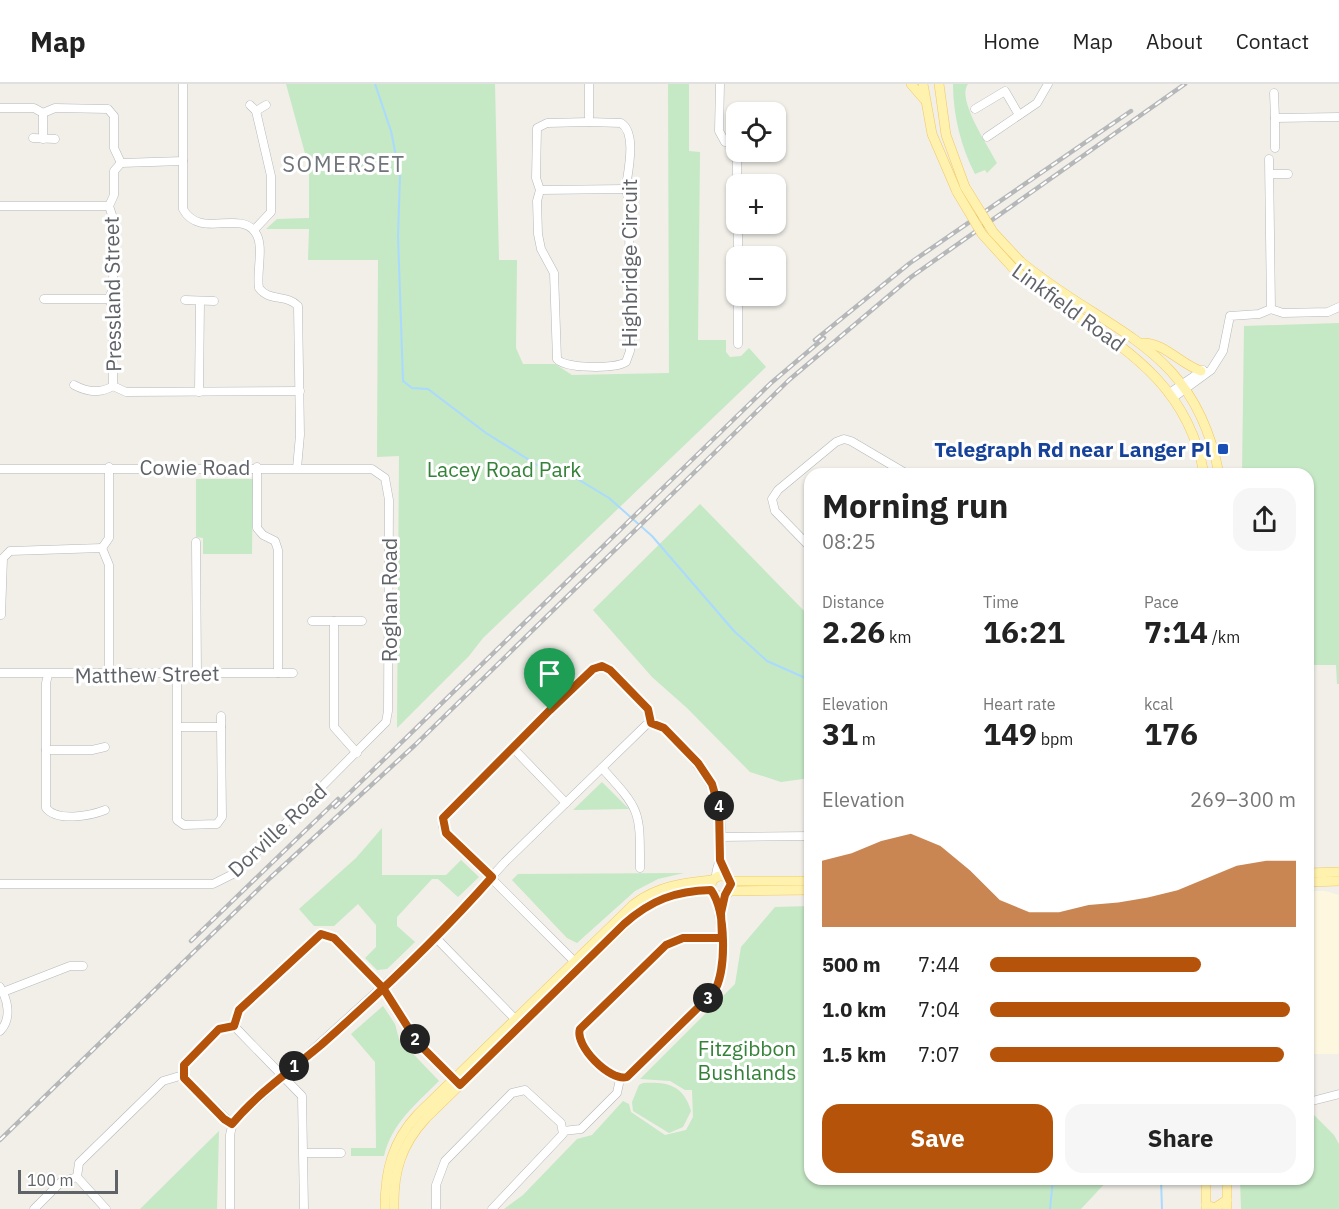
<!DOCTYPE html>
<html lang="en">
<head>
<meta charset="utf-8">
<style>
	:root { --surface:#fff; --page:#f6f6f6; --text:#222; --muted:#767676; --line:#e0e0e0; --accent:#b45309 }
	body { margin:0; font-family:"IBM Plex Sans",sans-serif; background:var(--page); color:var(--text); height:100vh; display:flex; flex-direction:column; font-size:22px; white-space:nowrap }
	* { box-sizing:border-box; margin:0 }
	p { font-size:20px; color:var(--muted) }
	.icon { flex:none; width:33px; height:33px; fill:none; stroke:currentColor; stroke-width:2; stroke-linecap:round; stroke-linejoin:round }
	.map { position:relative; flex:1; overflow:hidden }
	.side { position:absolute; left:804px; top:384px; width:510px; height:717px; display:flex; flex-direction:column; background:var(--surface); border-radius:18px; box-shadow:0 2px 4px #0004 }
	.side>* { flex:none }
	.tools { position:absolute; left:726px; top:18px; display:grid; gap:12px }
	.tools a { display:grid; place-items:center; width:60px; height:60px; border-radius:12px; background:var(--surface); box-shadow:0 2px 4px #0004; font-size:30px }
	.scale { position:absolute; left:18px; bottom:15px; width:100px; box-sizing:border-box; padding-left:6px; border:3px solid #5f6368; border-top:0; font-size:16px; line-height:21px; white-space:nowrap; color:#5f6368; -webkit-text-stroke:4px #fff; paint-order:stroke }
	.pin { position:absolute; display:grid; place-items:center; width:51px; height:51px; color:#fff; margin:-62px -26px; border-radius:50% 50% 50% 0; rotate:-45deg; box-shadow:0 0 6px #0007 }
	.pin .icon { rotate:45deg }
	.km { position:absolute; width:30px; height:30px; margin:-15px; border-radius:50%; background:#222; color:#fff; font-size:16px; line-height:30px; text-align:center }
	.round { display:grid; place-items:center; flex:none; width:63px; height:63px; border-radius:18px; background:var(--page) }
	.summary { display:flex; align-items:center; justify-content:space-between; height:102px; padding:0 18px }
	h1 { font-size:33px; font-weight:700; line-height:45px }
	.stats { display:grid; grid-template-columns:repeat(3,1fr); gap:9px; height:102px; padding:6px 18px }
	.stats div { display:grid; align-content:center }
	.stats b { font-size:30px; font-weight:700 }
	.stats small { font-size:16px; font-weight:400 }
	.stats p { font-size:16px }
	.chart { height:168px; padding:12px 18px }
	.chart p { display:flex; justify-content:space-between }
	.chart svg { width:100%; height:108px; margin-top:6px; fill:var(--accent); opacity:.7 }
	.action { display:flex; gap:12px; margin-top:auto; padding:12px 18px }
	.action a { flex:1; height:69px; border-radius:18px; background:var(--accent); color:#fff; font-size:24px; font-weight:700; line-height:69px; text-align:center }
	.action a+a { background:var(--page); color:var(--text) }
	ul { padding:0 18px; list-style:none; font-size:20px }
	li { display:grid; grid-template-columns:96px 72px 1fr; align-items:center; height:45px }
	li i { height:15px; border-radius:8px; background:var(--accent) }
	header { display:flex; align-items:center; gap:36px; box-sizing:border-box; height:84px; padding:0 30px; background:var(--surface); border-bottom:2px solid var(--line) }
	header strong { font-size:28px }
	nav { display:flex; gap:33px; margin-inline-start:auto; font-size:21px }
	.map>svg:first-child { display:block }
	.commercial { fill:#fef7e0 }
	.green { fill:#c5e8c5 }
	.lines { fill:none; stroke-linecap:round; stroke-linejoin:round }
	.stream { stroke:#aadaff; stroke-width:2 }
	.minor-casing { stroke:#b5b8bc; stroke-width:9 }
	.major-casing { stroke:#f2c960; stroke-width:10 }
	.minor { stroke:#fff; stroke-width:8 }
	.major { stroke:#fff2af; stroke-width:9 }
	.rail-casing { stroke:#b6b7b8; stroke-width:4.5 }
	.rail { stroke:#fff; stroke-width:2; stroke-dasharray:7; stroke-linecap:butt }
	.major-bridge-casing { stroke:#f2c960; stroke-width:10; stroke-linecap:butt }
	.major-bridge { stroke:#fff2af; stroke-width:9 }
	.route-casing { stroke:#fff; stroke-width:12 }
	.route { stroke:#b45309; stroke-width:8 }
	.transit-dot { fill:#1a4fb4; stroke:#fff; stroke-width:2 }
	.labels { text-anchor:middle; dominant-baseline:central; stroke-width:6; stroke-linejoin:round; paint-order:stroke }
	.street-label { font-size:21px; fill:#5f6368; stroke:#fff }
	.transit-label { font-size:21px; font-weight:bold; fill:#164399; stroke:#fff; text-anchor:end }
	.park-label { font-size:21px; fill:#348238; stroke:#fff }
	.neighbourhood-label { font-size:22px; letter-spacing:1.5px; fill:#70757a; stroke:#fff }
</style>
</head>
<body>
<header>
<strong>Map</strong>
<nav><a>Home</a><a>Map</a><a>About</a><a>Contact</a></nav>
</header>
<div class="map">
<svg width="1339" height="1125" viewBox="0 0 1339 1125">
	<rect width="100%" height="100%" fill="#f1efe8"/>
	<polygon class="commercial" points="1308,807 1325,807 1339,811 1339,970 1308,970"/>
	<g class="green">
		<polygon points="286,0 495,0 499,176 517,176 516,264 523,280 555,280 572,291 669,289 668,0 689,0 689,67 700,68 698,256 726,256 726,268 730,273 741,272 749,264 766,283 483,554 469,572 397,644 399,372 377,373 378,176 308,176 309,145 266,145 277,135 309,134 309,84"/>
		<path d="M953,0H968C956,15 989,63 997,79L987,89L985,86L975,90C961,63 953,31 953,0Z"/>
		<polygon points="1339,239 1339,600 1337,600 1336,581 1308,581 1308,390 1242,390 1244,242"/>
		<polygon points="196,395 253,395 252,470 203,470 203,454 196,453"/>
		<polygon points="700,420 810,533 810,694 781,698 750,688 687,624 652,593 593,526"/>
		<polygon points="602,698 629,725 573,726"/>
		<polygon points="382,744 382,791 446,791 461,776 479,793 458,813 438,795 432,795 397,833 397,842 415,858 387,885 377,886 365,874 376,863 376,841 358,820 334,842 314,842 299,825 356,774"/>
		<polygon points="684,789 658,795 635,807 577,859 567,854 512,796 518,790"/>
		<polygon points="810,822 810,1095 1109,1095 1081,1125 504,1125 523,1111 577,1055 592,1051 623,1017 629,1020 631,1028 665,1051 686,1046 693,1033 692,1006 685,1006 670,997 640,995 735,900 741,863 775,823"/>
		<path d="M383,922L395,940L399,955L439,997C416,1020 392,1039 384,1072H351V1064H376L375,978L351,950Z"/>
		<path d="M643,999C668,998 683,1001 691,1027L683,1043L669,1049L633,1027L632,1018L639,1001Z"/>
		<polygon points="1308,1025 1334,1051 1339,1060 1339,1125 1241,1125 1240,1095 1308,1095"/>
		<polygon points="219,1047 217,1125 140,1125"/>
	</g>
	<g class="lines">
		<g class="stream">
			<polyline points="375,0 391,47 400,92 398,152 403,297 412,304 428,305 486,349 550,389 576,394 609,414 652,452 734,547 767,577 810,596"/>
			<polyline points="1161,1095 1162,1125"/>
			<polyline points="1050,1125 1053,1095"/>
		</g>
		<defs>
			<g id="minor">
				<path d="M183,0V125C199,155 240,126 255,148C265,161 256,188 259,204C269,218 287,210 298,222L300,351L297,384"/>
				<polyline points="720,0 719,47 725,58 736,59"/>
				<polyline points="1274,9 1275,34 1339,33"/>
				<polyline points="250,21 256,27 266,21"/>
				<polyline points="0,24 34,24 43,29 55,24 108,25 114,32 114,64 121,79"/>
				<polyline points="975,25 1005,7 1019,31"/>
				<path d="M589,38L621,39C637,49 628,87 626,103C626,108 628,112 629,117L630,267L626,278C615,285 565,285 557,275L554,189L541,165L538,150L537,117L540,106L536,94L537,44L547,39Z"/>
				<polyline points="589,38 589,0"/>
				<polyline points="987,53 1037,19 1048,0"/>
				<polyline points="33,54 55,55"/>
				<polyline points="43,55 43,29"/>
				<polyline points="1275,64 1275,34"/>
				<polyline points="737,68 737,100"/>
				<polyline points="1269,75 1271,225"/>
				<polyline points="121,79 114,87 114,111 109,122 114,137 113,204 109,215 113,224 113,302 126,308 300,307"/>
				<polyline points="121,79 183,77"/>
				<polyline points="1270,90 1288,90"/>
				<polyline points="540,106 626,105"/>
				<polyline points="0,122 109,122"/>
				<polyline points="738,140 738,172"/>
				<polyline points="254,146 271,128 271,92 256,27"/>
				<polyline points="738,212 738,260"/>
				<polyline points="44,215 109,215"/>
				<polyline points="185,216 214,217"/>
				<path d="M74,301C87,308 100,310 113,302"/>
				<polyline points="199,308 200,217"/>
				<polyline points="1171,308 1203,286"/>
				<polyline points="1174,313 1211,286 1223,267 1230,232 1259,230 1271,225 1283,229 1328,228 1339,223"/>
				<polyline points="257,383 257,444 263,451 275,457 278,466 278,589"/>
				<polyline points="0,385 372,385 385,394 389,416 388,627 386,638 237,788 213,800 0,800"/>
				<polyline points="196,458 197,590"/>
				<polyline points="810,463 775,427 772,415 778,406 836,358 844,355 851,357 907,390"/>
				<polyline points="102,464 109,481 109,590"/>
				<polyline points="102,464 109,454 109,383"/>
				<polyline points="1,531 3,474 10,467 102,464"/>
				<polyline points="312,537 362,537"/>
				<polyline points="334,537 334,643 357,669"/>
				<polyline points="0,589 293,589"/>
				<polyline points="177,590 177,736 184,741 217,740 222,733 221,643 178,643"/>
				<path d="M48,591L46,599V724C57,738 90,732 105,726"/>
				<polyline points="221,632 221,643"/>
				<polyline points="512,663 566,719"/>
				<polyline points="46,666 92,666 105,663"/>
				<path d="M602,684C641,727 640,726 640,784"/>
				<polyline points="719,753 810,752"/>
				<polyline points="720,776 725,792"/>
				<path d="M716,811C720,842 730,880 714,908L632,989L620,995C605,992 574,960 580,944L666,861L683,854H721"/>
				<polyline points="721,828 725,811"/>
				<polyline points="436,854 519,939"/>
				<polyline points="577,880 446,749 443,743 443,734 593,585 602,582 610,586 648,625 651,639"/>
				<path d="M0,903C8,916 12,935 0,947"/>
				<polyline points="3,908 70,882 83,882"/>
				<polyline points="234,942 302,1012 304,1125"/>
				<polyline points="1316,1016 1339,1010"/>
				<polyline points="232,1040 184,994 184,981 219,945 234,942 239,926 321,850 334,853 383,905 418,959 458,999"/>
				<polyline points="563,1047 581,1045 617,1009 620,995"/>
				<polyline points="304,1069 341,1069"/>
				<polyline points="77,1093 79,1079 163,997 183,991"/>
				<polyline points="77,1093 106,1125"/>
				<polyline points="34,1125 61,1098 77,1093"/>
				<path d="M230,1125V1051L233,1038L436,854L505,778L646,641C660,636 667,648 676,657C715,698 725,716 720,774C719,780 716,786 716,792"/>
				<polyline points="436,1125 436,1101 445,1077 512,1009 525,1006 561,1039 563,1050 492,1125"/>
			</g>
			<g id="major">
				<polyline points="911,0 924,15"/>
				<polyline points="923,0 932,50 957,108"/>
				<polyline points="939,0 946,51 965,103"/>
				<path d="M1020,177C1107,250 1194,259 1219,390"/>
				<path d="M1012,183C1089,250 1184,277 1204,390"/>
				<path d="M1142,259C1164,258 1180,280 1201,287"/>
				<polyline points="1308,789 1339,788"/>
				<circle cx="721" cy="802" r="10"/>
				<polyline points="731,797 810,797"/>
				<polyline points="1308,798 1339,797"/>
				<polyline points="730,807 810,806"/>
				<polyline points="1206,1095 1206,1125"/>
				<polyline points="1227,1095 1227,1125"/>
				<polyline points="1206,1121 1215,1124 1227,1116"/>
				<path d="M385,1125C385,1087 392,1058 418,1030L634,820C658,802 683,799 712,796"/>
				<path d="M394,1125C393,1088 401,1061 426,1034L641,825L677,808L711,806"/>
			</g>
		</defs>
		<use href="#minor" class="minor-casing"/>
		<use href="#major" class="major-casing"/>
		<use href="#minor" class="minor"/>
		<use href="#major" class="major"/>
		<defs>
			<g id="rail">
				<polyline points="815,256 910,179 1131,27"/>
				<polyline points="335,723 771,299 824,254"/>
				<polyline points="191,857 338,715"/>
				<polyline points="0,1056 270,794 415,661 789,296 911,193 1185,0"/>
			</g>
		</defs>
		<use href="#rail" class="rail-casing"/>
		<use href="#rail" class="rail"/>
		<defs>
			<g id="major-bridge">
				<polyline points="965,103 993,148 1020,177"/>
				<polyline points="957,108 982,150 1012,183"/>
			</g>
		</defs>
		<use href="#major-bridge" class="major-bridge-casing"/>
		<use href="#major-bridge" class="major-bridge"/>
	</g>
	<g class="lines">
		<defs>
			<path id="route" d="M550,626L443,734L446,749L492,793C439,853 381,908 321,961C291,986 257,1010 232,1040L224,1035L184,994V981L219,945L234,942L239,926L321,850L334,854L383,904L418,959L460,1001L624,840C651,816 675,807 711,806C726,827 727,886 714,908L627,993C610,998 574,961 580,945L666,861L683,854H722L721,829L725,811L731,800L720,776L719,724L712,700L698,679L664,644L651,639L648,625L610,586L602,582L593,585L550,626"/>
		</defs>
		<use href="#route" class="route-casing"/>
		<use href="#route" class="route"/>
	</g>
	<rect class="transit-dot" x="1217" y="359" width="12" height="12" rx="3"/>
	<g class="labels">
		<g class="street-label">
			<text transform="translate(629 179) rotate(-90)">Highbridge Circuit</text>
			<text transform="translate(112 210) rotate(-91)">Pressland Street</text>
			<text transform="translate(1069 223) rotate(36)">Linkfield Road</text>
			<text x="195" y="383">Cowie Road</text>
			<text transform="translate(389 516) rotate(-90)">Roghan Road</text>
			<text transform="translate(147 590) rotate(-1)">Matthew Street</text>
			<text transform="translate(277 746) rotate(-43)">Dorville Road</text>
		</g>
		<g class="transit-label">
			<text x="1211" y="365">Telegraph Rd near Langer Pl</text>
		</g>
		<g class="park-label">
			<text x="504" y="385">Lacey Road Park</text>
			<text x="747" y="964">Fitzgibbon<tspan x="747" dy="24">Bushlands</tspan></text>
		</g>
		<g class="neighbourhood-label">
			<text x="344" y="79">SOMERSET</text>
		</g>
	</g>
</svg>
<div class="tools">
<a><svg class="icon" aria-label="locate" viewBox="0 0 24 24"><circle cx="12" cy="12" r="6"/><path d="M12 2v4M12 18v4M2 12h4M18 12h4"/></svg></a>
<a>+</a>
<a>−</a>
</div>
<div class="scale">100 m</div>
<div class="pin" style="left:550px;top:626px;background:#1e9e55"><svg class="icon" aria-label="arrive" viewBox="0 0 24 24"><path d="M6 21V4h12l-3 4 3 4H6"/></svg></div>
<b class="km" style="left:294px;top:982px">1</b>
<b class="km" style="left:415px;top:955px">2</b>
<b class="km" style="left:708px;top:914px">3</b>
<b class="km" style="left:719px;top:722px">4</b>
<section class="side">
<div class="summary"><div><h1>Morning run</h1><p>08:25</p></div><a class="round"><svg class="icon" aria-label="share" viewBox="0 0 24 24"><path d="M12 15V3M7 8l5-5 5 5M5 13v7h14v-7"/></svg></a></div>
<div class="stats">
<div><p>Distance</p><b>2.26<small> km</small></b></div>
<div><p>Time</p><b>16:21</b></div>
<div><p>Pace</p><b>7:14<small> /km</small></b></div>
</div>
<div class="stats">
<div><p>Elevation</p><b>31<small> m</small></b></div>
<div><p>Heart rate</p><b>149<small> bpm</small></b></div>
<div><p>kcal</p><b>176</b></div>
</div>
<div class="chart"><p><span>Elevation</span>269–300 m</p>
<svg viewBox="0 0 160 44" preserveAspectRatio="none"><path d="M0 44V17L10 14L20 9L30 6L40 11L50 21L60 33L70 38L80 38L90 35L100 34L110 32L120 29L130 24L140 19L150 17L160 17V44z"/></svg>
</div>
<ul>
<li><b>500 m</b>7:44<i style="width:69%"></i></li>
<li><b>1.0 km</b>7:04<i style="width:98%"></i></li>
<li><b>1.5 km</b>7:07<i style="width:96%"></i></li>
</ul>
<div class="action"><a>Save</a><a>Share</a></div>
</section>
</div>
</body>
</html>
